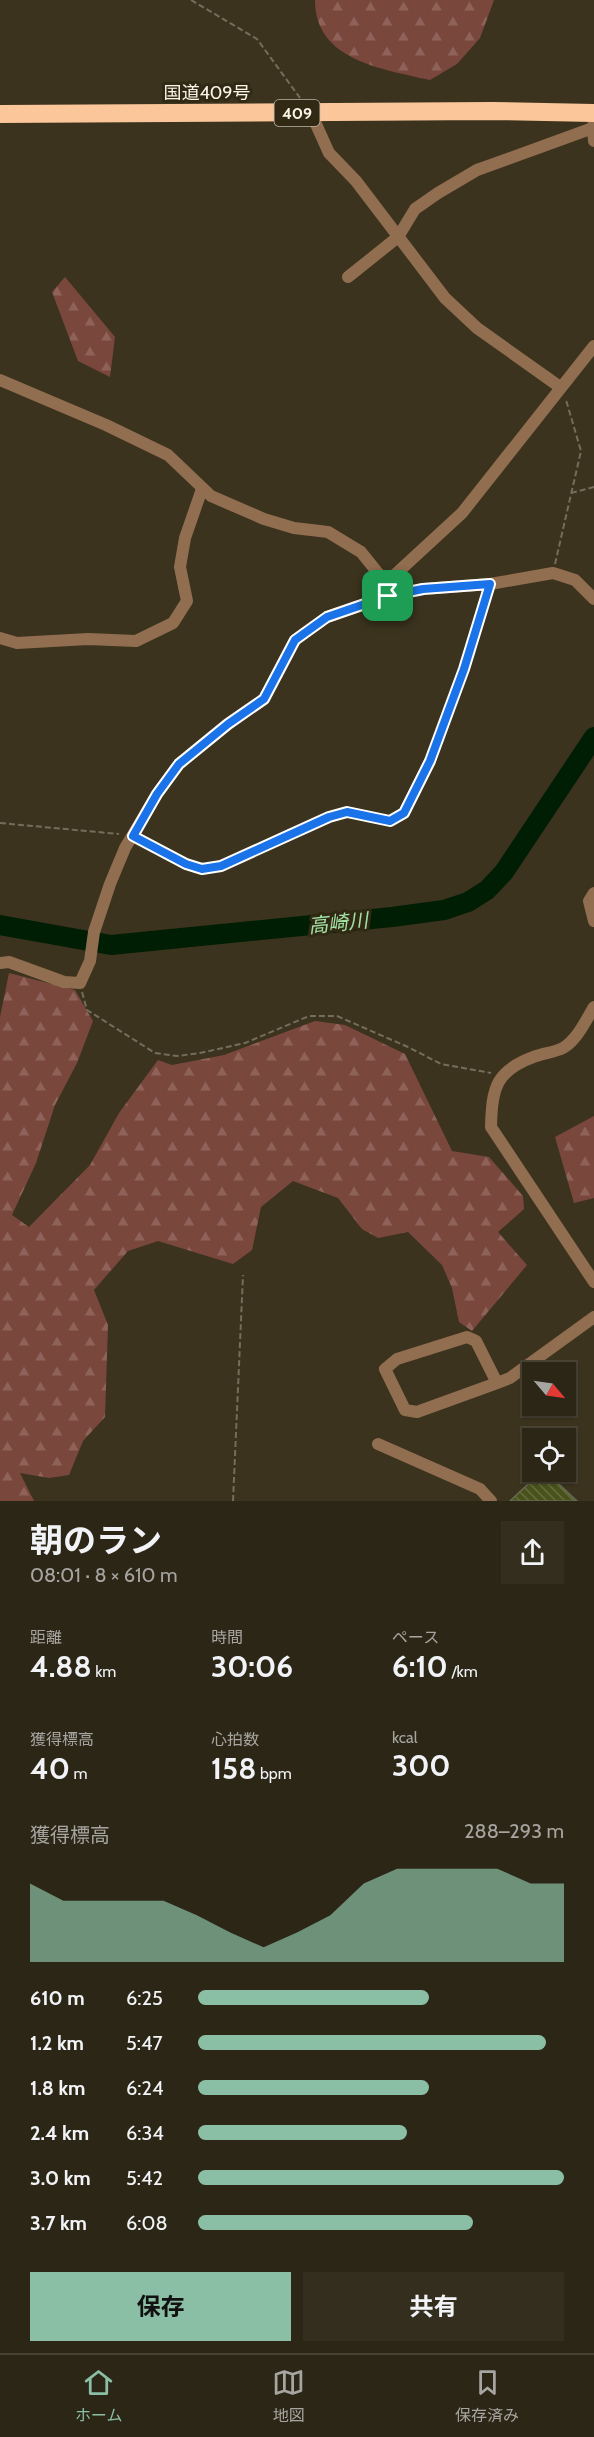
<!DOCTYPE html>
<html lang="ja">
<head>
<meta charset="utf-8">
<style>
	:root { --surface:#2c2616; --page:#342e1f; --text:#f1f3f6; --muted:#a6a5a1; --line:#484335; --accent:#8abfa5 }
	body { margin:0; font-family:Cabin,"Noto Sans JP",sans-serif; background:var(--page); color:var(--text); height:100vh; display:flex; flex-direction:column; font-size:22px; white-space:nowrap }
	* { box-sizing:border-box; margin:0 }
	p { font-size:20px; color:var(--muted) }
	.icon { flex:none; width:33px; height:33px; fill:none; stroke:currentColor; stroke-width:2; stroke-linecap:round; stroke-linejoin:round }
	.map { position:relative; height:1501px; overflow:hidden }
	.drawer { display:flex; flex-direction:column; background:var(--surface); flex:1 }
	.drawer>* { flex:none }
	.needle { width:39px; rotate:119deg }
	.controls { position:absolute; left:522px; top:1362px; display:grid; gap:12px }
	.controls a { display:grid; place-items:center; width:54px; height:54px; border-radius:0px; background:var(--surface); box-shadow:0 2px 4px #0004,0 0 0 2px var(--line); font-size:30px }
	.pin { position:absolute; display:grid; place-items:center; width:51px; height:51px; color:#fff; margin:-26px; border-radius:12px; box-shadow:0 3px 9px #0006 }
	.round { display:grid; place-items:center; flex:none; width:63px; height:63px; border-radius:0px; background:var(--page) }
	.headline { display:flex; align-items:center; justify-content:space-between; height:102px; padding:0 30px }
	h1 { font-size:33px; font-weight:700; line-height:45px }
	.metrics { display:grid; grid-template-columns:repeat(3,1fr); gap:9px; height:102px; padding:6px 30px }
	.metrics div { display:grid; align-content:center }
	.metrics b { font-size:30px; font-weight:700 }
	.metrics small { font-size:16px; font-weight:400 }
	.metrics p { font-size:16px }
	.chart { height:168px; padding:12px 30px }
	.chart p { display:flex; justify-content:space-between }
	.chart svg { width:100%; height:108px; margin-top:6px; fill:var(--accent); opacity:.7 }
	.action { display:flex; gap:12px; margin-top:auto; padding:12px 30px }
	.action a { flex:1; height:69px; border-radius:0px; background:var(--accent); color:#111; font-size:24px; font-weight:700; line-height:69px; text-align:center }
	.action a+a { background:var(--page); color:var(--text) }
	ul { padding:0 30px; list-style:none; font-size:20px }
	li { display:grid; grid-template-columns:96px 72px 1fr; align-items:center; height:45px }
	li i { height:15px; border-radius:8px; background:var(--accent) }
	.dock { display:flex; justify-content:space-around; align-items:center; height:84px; border-top:2px solid var(--line); background:var(--surface); font-size:16px; color:var(--muted) }
	.dock a { display:grid; justify-items:center; gap:3px }
	.dock .active { color:var(--accent) }
	.map>svg:first-child { display:block }
	.forest { fill:url(#forest-firs) }
	.lines { fill:none; stroke-linecap:round; stroke-linejoin:round }
	.river { stroke:#001e04; stroke-width:20 }
	.building { fill:url(#building-back-hatch); stroke:#656a53; stroke-width:1.5 }
	.path { stroke:#746d5b; stroke-width:2; stroke-dasharray:6 3; stroke-linecap:butt }
	.minor { stroke:#926e50; stroke-width:12 }
	.highway { stroke:#fac69a; stroke-width:18 }
	.route-casing { stroke:#fff; stroke-width:12 }
	.route { stroke:#1a73e8; stroke-width:8 }
	.labels { text-anchor:middle; dominant-baseline:central; stroke-width:6; stroke-linejoin:round; paint-order:stroke }
	.shield { fill:#312914; stroke:#bdb7a8; stroke-width:1.5 }
	.shield-label { font-size:16px; font-weight:bold; fill:#f9f4e7 }
	.street-label { font-size:18px; fill:#f9f4e7; stroke:#312914 }
	.water-label { font-size:20px; font-style:italic; fill:#a0e2a4; stroke:#312914 }
</style>
</head>
<body>
<div class="map">
<svg width="594" height="1501" viewBox="0 0 594 1501">
	<defs>
		<pattern id="forest-firs" width="22" height="20" patternUnits="userSpaceOnUse" patternTransform="scale(1.5)"><rect width="22" height="20" fill="#7a473d"/><path d="M5 1l3.5 6h-7zM16 11l3.5 6h-7z" fill="#8e6259"/></pattern>
		<pattern id="building-back-hatch" width="6" height="6" patternUnits="userSpaceOnUse" patternTransform="scale(1.5)"><rect width="6" height="6" fill="#4a521c"/><path d="M-1 5l2 2M0 0l6 6M5-1l2 2" fill="none" stroke="#656c3d"/></pattern>
	</defs>
	<rect width="100%" height="100%" fill="#3b331e"/>
	<g class="forest">
		<path d="M315,0H494L480,38L457,64L430,80C383,69 315,61 315,0Z"/>
		<polygon points="65,277 115,337 110,377 78,361 52,292"/>
		<polygon points="9,973 75,990 93,1021 77,1063 55,1105 36,1163 12,1215 29,1227 90,1165 119,1113 158,1060 172,1065 224,1055 315,1021 345,1025 405,1054 452,1151 489,1157 523,1196 524,1209 498,1232 527,1265 472,1331 459,1322 452,1288 442,1265 408,1232 378,1238 362,1229 338,1198 293,1181 261,1207 252,1250 233,1264 158,1241 128,1251 94,1290 108,1325 105,1417 83,1441 69,1475 49,1478 20,1473 34,1501 0,1501 0,1017"/>
		<polygon points="594,1116 594,1198 574,1203 555,1137"/>
	</g>
	<g class="lines">
		<polyline class="river" points="0,925 111,945 392,917 444,910 468,902 487,890 504,872 594,737"/>
	</g>
	<polygon class="building" points="541,1472 546,1472 577,1501 510,1501"/>
	<g class="lines">
		<g class="path">
			<polyline points="191,0 257,39 300,98"/>
			<polyline points="571,493 594,487"/>
			<polyline points="555,564 581,451 566,400"/>
			<polyline points="0,823 119,834"/>
			<polyline points="142,841 186,864 202,869 221,866 329,817 347,812 390,821 404,813 430,761 464,669 486,595"/>
			<polyline points="82,992 87,1010 155,1053 177,1056 200,1053 245,1043 309,1016 337,1016 408,1047 441,1064 491,1073"/>
			<polyline points="233,1501 243,1275"/>
		</g>
		<g class="minor">
			<polyline points="311,113 329,153 356,181 445,298 477,328 560,387"/>
			<polyline points="593,128 594,141"/>
			<polyline points="348,277 398,237 415,209 438,193 477,170 593,128 594,120"/>
			<polyline points="0,380 106,425 168,455 211,496 264,519 294,528 328,532 361,552 386,583 388,596"/>
			<polyline points="386,583 462,513 594,346"/>
			<polyline points="0,638 17,643 88,639 136,641 173,623 187,601 180,567 185,538 202,489"/>
			<polyline points="594,893 589,901 594,921"/>
			<polyline points="0,963 9,962 64,982 80,983 90,961 94,932 110,884 125,848 157,794 179,764 228,724 264,699 295,640 327,617 388,596 423,589 490,584 553,573 575,580 594,599"/>
			<path d="M594,1007C586,1020 577,1040 563,1048C555,1052 545,1053 536,1056C496,1070 492,1087 491,1127L594,1282"/>
			<polyline points="497,1383 476,1341 467,1337 397,1359 385,1369 405,1410 417,1412 497,1383 510,1378 594,1317"/>
			<polyline points="378,1444 480,1489 491,1501"/>
		</g>
		<polyline class="highway" points="0,114 492,111 594,113"/>
	</g>
	<g class="lines">
		<defs>
			<polygon id="route" points="490,584 464,669 430,761 404,813 390,821 347,812 329,817 221,866 202,869 186,864 133,836 157,794 179,764 228,724 264,699 295,640 327,617 388,596 423,589"/>
		</defs>
		<use href="#route" class="route-casing"/>
		<use href="#route" class="route"/>
	</g>
	<g class="labels">
		<rect class="shield" x="274.5" y="100" width="45" height="26" rx="4.5"/>
		<g class="shield-label">
			<text x="297" y="113">409</text>
		</g>
		<g class="street-label">
			<text x="207" y="93">国道409号</text>
		</g>
		<g class="water-label">
			<text transform="translate(338 923) rotate(-6)">高崎川</text>
		</g>
	</g>
</svg>
<div class="controls">
<a><svg class="needle" viewBox="-14 -14 28 28"><path d="M0-13l5 13h-10z" fill="#e53935"/><path d="M0 13l5-13h-10z" fill="#a6a5a1"/></svg></a>
<a><svg class="icon" aria-label="locate" viewBox="0 0 24 24"><circle cx="12" cy="12" r="6"/><path d="M12 2v4M12 18v4M2 12h4M18 12h4"/></svg></a>
</div>
<div class="pin" style="left:388px;top:596px;background:#1e9e55"><svg class="icon" aria-label="arrive" viewBox="0 0 24 24"><path d="M6 21V4h12l-3 4 3 4H6"/></svg></div>
</div>
<section class="drawer">
<div class="headline"><div><h1>朝のラン</h1><p>08:01 · 8 × 610 m</p></div><a class="round"><svg class="icon" aria-label="share" viewBox="0 0 24 24"><path d="M12 15V3M7 8l5-5 5 5M5 13v7h14v-7"/></svg></a></div>
<div class="metrics">
<div><p>距離</p><b>4.88<small> km</small></b></div>
<div><p>時間</p><b>30:06</b></div>
<div><p>ペース</p><b>6:10<small> /km</small></b></div>
</div>
<div class="metrics">
<div><p>獲得標高</p><b>40<small> m</small></b></div>
<div><p>心拍数</p><b>158<small> bpm</small></b></div>
<div><p>kcal</p><b>300</b></div>
</div>
<div class="chart"><p><span>獲得標高</span>288–293 m</p>
<svg viewBox="0 0 160 44" preserveAspectRatio="none"><path d="M0 44V12L10 19L20 19L30 19L40 19L50 25L60 32L70 38L80 32L90 25L100 12L110 6L120 6L130 6L140 6L150 12L160 12V44z"/></svg>
</div>
<ul>
<li><b>610 m</b>6:25<i style="width:63%"></i></li>
<li><b>1.2 km</b>5:47<i style="width:95%"></i></li>
<li><b>1.8 km</b>6:24<i style="width:63%"></i></li>
<li><b>2.4 km</b>6:34<i style="width:57%"></i></li>
<li><b>3.0 km</b>5:42<i style="width:100%"></i></li>
<li><b>3.7 km</b>6:08<i style="width:75%"></i></li>
</ul>
<div class="action"><a>保存</a><a>共有</a></div>
</section>
<nav class="dock">
<a class="active"><svg class="icon" aria-label="home" viewBox="0 0 24 24"><path d="M3 11l9-7 9 7M6 9v11h12V9"/></svg>ホーム</a>
<a><svg class="icon" aria-label="map" viewBox="0 0 24 24"><path d="M3 6l6-2 6 2 6-2v14l-6 2-6-2-6 2zM9 4v14M15 6v14"/></svg>地図</a>
<a><svg class="icon" aria-label="saved" viewBox="0 0 24 24"><path d="M7 4h10v16l-5-4-5 4z"/></svg>保存済み</a>
</nav>
</body>
</html>
